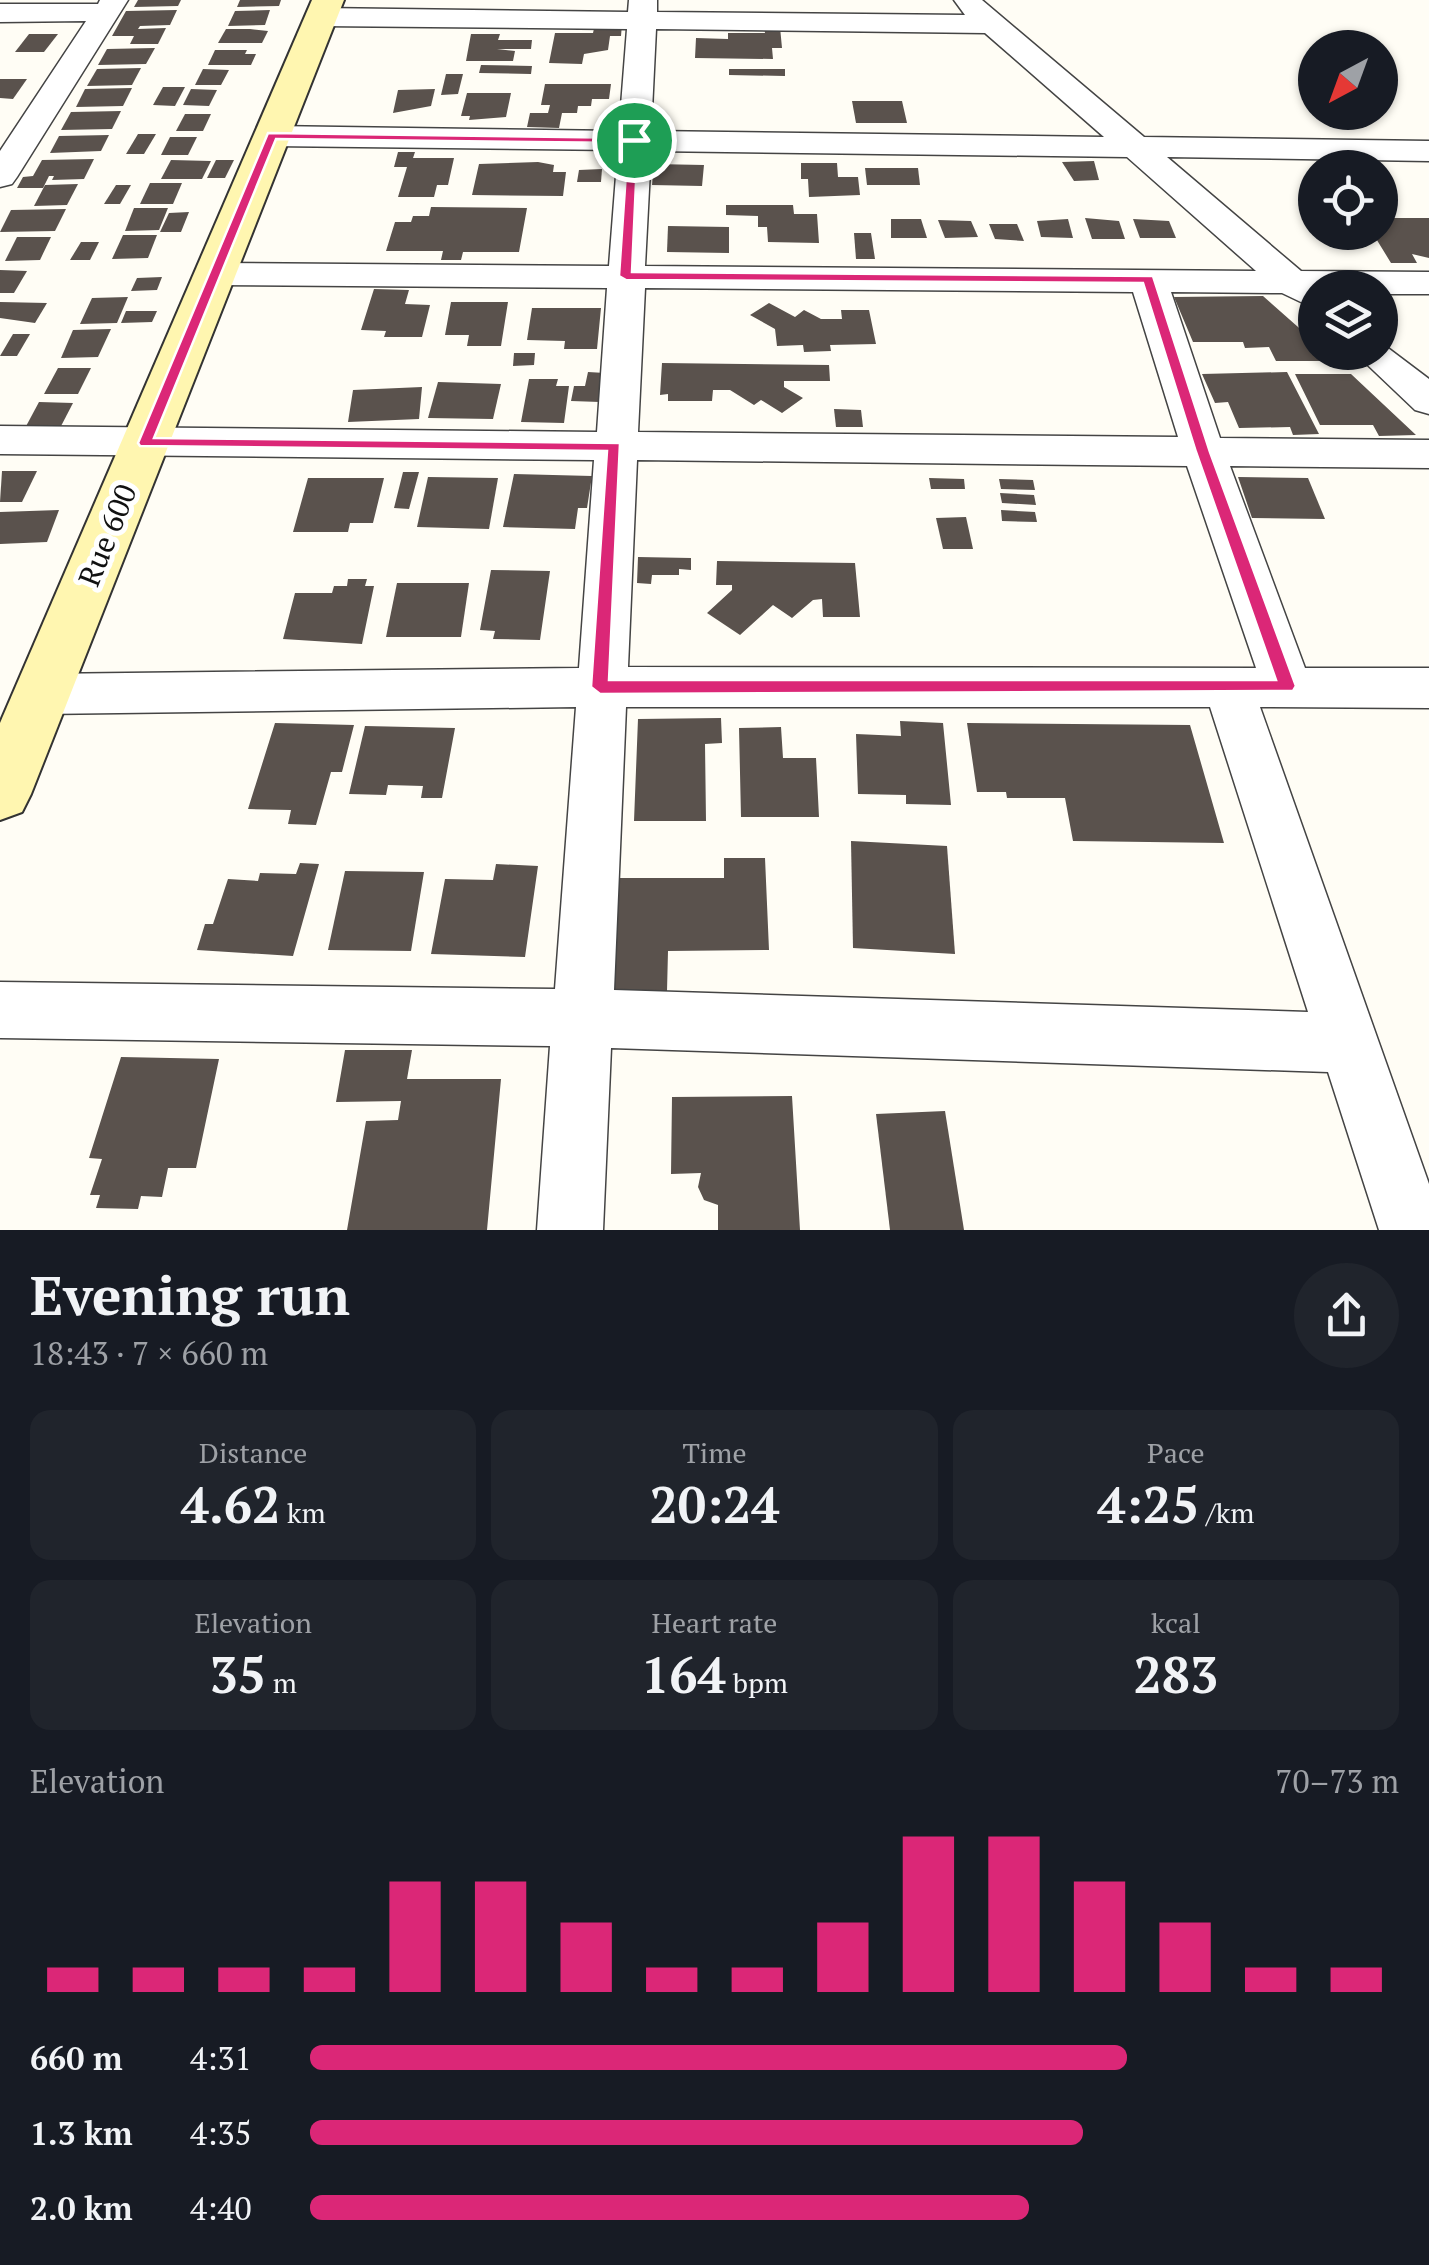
<!DOCTYPE html>
<html lang="en">
<head>
<meta charset="utf-8">
<style>
	:root { --surface:#171b24; --page:#20242c; --text:#f1f3f6; --muted:#9ea1a6; --accent:#db2777 }
	body { margin:0; font-family:"PT Serif",serif; background:var(--page); color:var(--text); height:100vh; display:flex; flex-direction:column; font-size:38px; white-space:nowrap }
	* { box-sizing:border-box; margin:0 }
	p { font-size:32px; color:var(--muted) }
	.icon { flex:none; width:55px; height:55px; fill:none; stroke:currentColor; stroke-width:2; stroke-linecap:round; stroke-linejoin:round }
	.map { position:relative; height:1230px; overflow:hidden }
	.details { display:flex; flex-direction:column; background:var(--surface); flex:1 }
	.details>* { flex:none }
	.needle { width:65px; rotate:221deg }
	.tools { position:absolute; left:1298px; top:30px; display:grid; gap:20px }
	.tools a { display:grid; place-items:center; width:100px; height:100px; border-radius:50%; background:var(--surface); box-shadow:0 2px 8px #0004; font-size:50px }
	.pin { position:absolute; display:grid; place-items:center; width:85px; height:85px; color:#fff; margin:-42px; border:5px solid #fff; border-radius:50%; box-shadow:0 2px 10px #0007 }
	.round { display:grid; place-items:center; flex:none; width:105px; height:105px; border-radius:52px; background:var(--page) }
	.overview { display:flex; align-items:center; justify-content:space-between; height:170px; padding:0 30px }
	h1 { font-size:55px; font-weight:700; line-height:75px }
	.figures { display:grid; grid-template-columns:repeat(3,1fr); gap:15px; height:170px; padding:10px 30px }
	.figures div { display:grid; align-content:center; border-radius:20px; background:var(--page); text-align:center }
	.figures b { font-size:50px; font-weight:700 }
	.figures small { font-size:28px; font-weight:400 }
	.figures p { font-size:28px }
	.chart { height:280px; padding:20px 30px }
	.chart p { display:flex; justify-content:space-between }
	.chart svg { width:100%; height:180px; margin-top:10px; stroke:var(--accent); stroke-width:6 }
	ul { padding:0 30px; list-style:none; font-size:32px }
	li { display:grid; grid-template-columns:160px 120px 1fr; align-items:center; height:75px }
	li i { height:25px; border-radius:12px; background:var(--accent) }
	.map>svg:first-child { display:block }
	.building { fill:#5a524d }
	.lines { fill:none; stroke-linecap:round; stroke-linejoin:round }
	.street-casing { stroke:#444; stroke-width:3 }
	.secondary-casing { stroke:#333; stroke-width:4 }
	.street { fill:#fff; fill-rule:evenodd }
	.secondary { fill:#fff6b0; fill-rule:evenodd }
	.route { fill:#db2777; stroke:#fff; stroke-width:2.5; fill-rule:evenodd }
	.labels { text-anchor:middle; dominant-baseline:central; stroke-width:10; stroke-linejoin:round; paint-order:stroke }
	.street-label { font-size:30px; fill:#111; stroke:#fff }
</style>
</head>
<body>
<div class="map">
<svg width="1429" height="1230" viewBox="0 0 1429 1230">
	<rect width="100%" height="100%" fill="#fffdf5"/>
	<g class="building">
		<polygon points="138,0 181,0 178,6 134,7"/>
		<polygon points="240,0 281,0 279,6 237,7"/>
		<polygon points="177,10 170,25 140,26 138,29 166,28 158,44 130,44 134,36 112,36 126,11"/>
		<polygon points="270,10 265,25 228,26 235,11"/>
		<polygon points="595,24 622,24 621,36 610,36 608,50 584,54 582,64 549,63 555,33 593,33"/>
		<polygon points="764,27 780,27 782,48 772,48 773,59 695,58 696,38 728,39 728,33 765,33"/>
		<polygon points="226,29 250,29 268,31 262,43 218,43"/>
		<polygon points="29,34 58,34 44,52 15,52"/>
		<polygon points="471,34 500,34 498,40 532,40 531,49 497,49 515,51 513,61 466,61"/>
		<polygon points="155,48 146,64 98,65 107,49"/>
		<polygon points="215,50 247,50 245,54 256,54 251,65 208,65"/>
		<polygon points="481,65 532,66 531,74 479,73"/>
		<polygon points="141,68 132,85 87,86 97,69"/>
		<polygon points="203,69 229,70 221,85 195,85"/>
		<polygon points="729,69 785,69 785,76 729,75"/>
		<polygon points="446,74 463,74 458,94 441,95"/>
		<polygon points="0,79 27,79 13,99 0,98"/>
		<polygon points="545,84 611,84 609,99 592,99 591,106 578,106 577,113 562,113 559,128 527,127 530,113 548,113 550,105 541,105"/>
		<polygon points="163,87 185,87 175,106 153,105"/>
		<polygon points="132,88 123,106 76,107 85,89"/>
		<polygon points="191,89 217,90 209,106 183,105"/>
		<polygon points="435,89 431,106 393,113 398,90"/>
		<polygon points="467,93 511,93 506,117 469,120 470,116 461,116"/>
		<polygon points="852,101 902,101 907,123 856,123"/>
		<polygon points="121,111 112,129 61,130 71,112"/>
		<polygon points="185,114 211,114 203,131 176,131"/>
		<polygon points="138,134 156,134 144,154 126,154"/>
		<polygon points="109,135 101,151 50,153 59,136"/>
		<polygon points="170,137 197,137 188,155 161,155"/>
		<polygon points="398,152 415,152 413,158 454,158 448,185 437,185 434,197 398,197 407,167 394,167"/>
		<polygon points="94,159 84,179 52,180 54,176 49,176 43,188 17,188 23,177 33,176 42,160"/>
		<polygon points="171,160 211,161 202,179 161,179"/>
		<polygon points="216,160 234,160 225,178 207,178"/>
		<polygon points="1094,161 1099,180 1074,181 1062,162"/>
		<polygon points="538,162 554,165 553,172 566,172 563,196 472,195 479,164"/>
		<polygon points="801,163 837,163 838,177 858,177 860,195 809,197 808,179 801,179"/>
		<polygon points="654,164 704,165 702,186 652,185"/>
		<polygon points="865,168 918,168 920,185 867,185"/>
		<polygon points="602,169 601,182 577,182 579,170"/>
		<polygon points="150,183 182,183 173,204 140,204"/>
		<polygon points="78,184 67,205 34,206 45,185"/>
		<polygon points="116,185 131,185 120,204 104,204"/>
		<polygon points="726,205 793,205 794,214 817,214 819,243 768,242 767,227 758,227 758,216 726,215"/>
		<polygon points="431,207 527,208 519,252 463,252 461,260 441,260 443,251 386,251 395,222 411,222 413,216 429,216"/>
		<polygon points="134,208 168,208 159,230 125,231"/>
		<polygon points="66,209 55,231 0,232 11,210"/>
		<polygon points="189,212 181,232 160,232 169,213"/>
		<polygon points="1085,218 1119,221 1125,239 1092,239"/>
		<polygon points="1380,218 1429,218 1429,258 1412,254 1417,263 1391,263 1372,232 1380,232"/>
		<polygon points="891,219 921,219 927,238 891,238"/>
		<polygon points="1068,219 1073,238 1041,237 1037,221"/>
		<polygon points="1133,219 1169,221 1176,238 1140,238"/>
		<polygon points="938,220 971,221 978,237 945,238"/>
		<polygon points="989,224 1017,224 1024,241 995,239"/>
		<polygon points="668,226 729,227 729,253 667,252"/>
		<polygon points="854,233 871,233 875,259 856,259"/>
		<polygon points="123,235 157,235 148,258 112,259"/>
		<polygon points="17,237 51,237 40,260 5,261"/>
		<polygon points="81,242 99,242 90,260 70,260"/>
		<polygon points="0,270 27,271 14,293 0,293"/>
		<polygon points="162,277 157,290 131,291 137,278"/>
		<polygon points="374,289 409,290 405,304 430,305 422,337 384,337 386,331 361,330"/>
		<polygon points="1263,296 1315,342 1315,352 1327,352 1337,361 1276,361 1269,347 1245,348 1243,342 1193,342 1174,297"/>
		<polygon points="128,297 117,323 80,324 92,298"/>
		<polygon points="0,302 47,303 35,323 0,318"/>
		<polygon points="451,302 508,302 501,346 467,346 469,335 445,335"/>
		<polygon points="769,303 795,317 804,310 821,319 842,319 841,310 869,310 876,344 830,345 831,351 804,352 803,345 777,346 775,329 750,315"/>
		<polygon points="532,308 601,308 597,349 564,349 565,341 527,340"/>
		<polygon points="126,311 157,311 152,322 121,323"/>
		<polygon points="111,329 98,357 61,358 73,330"/>
		<polygon points="13,334 30,334 17,356 0,356"/>
		<polygon points="514,353 535,353 534,365 513,366"/>
		<polygon points="662,363 829,365 830,381 784,381 784,387 803,398 782,413 761,400 754,405 730,390 713,390 712,401 668,401 668,394 660,395"/>
		<polygon points="58,368 91,368 78,394 44,394"/>
		<polygon points="588,372 605,373 600,402 571,401 574,386 585,386"/>
		<polygon points="1287,372 1319,434 1293,435 1290,427 1239,428 1228,402 1215,403 1202,374"/>
		<polygon points="1295,374 1351,374 1416,435 1379,436 1373,425 1320,425"/>
		<polygon points="529,379 558,379 556,386 569,386 564,423 521,422"/>
		<polygon points="438,382 501,384 493,419 428,418"/>
		<polygon points="422,387 419,419 348,422 353,390"/>
		<polygon points="39,402 73,403 59,430 24,430"/>
		<polygon points="834,409 861,410 863,427 836,427"/>
		<polygon points="2,471 37,471 22,502 0,502"/>
		<polygon points="403,472 419,472 409,509 394,508"/>
		<polygon points="514,474 592,476 587,508 578,508 575,529 503,527"/>
		<polygon points="428,477 498,478 489,529 417,527"/>
		<polygon points="1238,477 1308,478 1325,519 1252,518"/>
		<polygon points="308,478 384,478 373,523 350,523 348,532 293,532"/>
		<polygon points="929,478 964,479 965,489 931,489"/>
		<polygon points="999,479 1033,480 1035,490 1001,489"/>
		<polygon points="1000,493 1034,495 1036,505 1002,503"/>
		<polygon points="59,510 47,542 0,544 0,512"/>
		<polygon points="1001,510 1035,512 1037,522 1002,521"/>
		<polygon points="966,517 973,549 943,549 936,518"/>
		<polygon points="638,557 691,558 691,570 679,569 679,575 652,575 651,584 637,583"/>
		<polygon points="717,561 855,563 860,617 823,617 822,599 813,600 792,618 773,605 740,635 707,613 732,590 732,585 716,585"/>
		<polygon points="491,570 550,571 540,640 493,639 495,631 480,630"/>
		<polygon points="348,579 367,579 365,586 374,586 362,644 283,639 295,593 332,593 334,586 347,586"/>
		<polygon points="397,583 469,583 461,637 386,637"/>
		<polygon points="721,718 722,743 705,744 706,821 634,821 638,719"/>
		<polygon points="900,721 943,723 951,805 906,804 906,795 858,794 856,734 901,736"/>
		<polygon points="275,723 354,725 342,772 331,772 316,825 288,824 291,810 248,809"/>
		<polygon points="967,723 1190,725 1224,843 1073,841 1065,798 1007,798 1006,792 977,792"/>
		<polygon points="365,726 455,728 442,798 421,798 423,786 388,785 386,795 349,794"/>
		<polygon points="781,727 783,758 816,758 819,817 741,817 739,728"/>
		<polygon points="851,841 947,846 955,954 853,948"/>
		<polygon points="724,858 765,858 769,950 668,951 667,991 609,992 613,878 724,878"/>
		<polygon points="300,863 319,864 293,956 197,950 205,924 213,924 228,879 258,881 260,873 296,874"/>
		<polygon points="496,864 538,866 525,957 431,954 445,879 493,880"/>
		<polygon points="345,871 424,872 411,951 328,950"/>
		<polygon points="345,1050 412,1050 407,1079 501,1079 487,1230 347,1230 366,1121 398,1120 401,1101 336,1102"/>
		<polygon points="121,1057 219,1059 196,1168 168,1168 162,1197 141,1196 138,1209 96,1208 100,1195 90,1195 102,1159 89,1158"/>
		<polygon points="792,1096 800,1230 718,1230 718,1205 704,1200 698,1187 701,1173 671,1174 672,1097"/>
		<polygon points="945,1111 964,1230 890,1230 876,1114"/>
	</g>
	<g class="lines">
		<defs>
			<g id="street">
				<polygon points="100,0 128,0 17,177 12,184 0,187 0,151 86,21 0,22 0,4 98,4"/>
				<path d="M629,0H657V12L965,15L954,0H982L1144,137L1429,141V161L1167,157L1301,271L1429,272V294H1380V288H1315V300L1303,303L1282,293L1171,292L1220,438L1429,440V468L1230,466L1305,668H1429V708L1260,707L1429,1184V1230H1379L1328,1072L611,1048L603,1230H537L550,1046L0,1038V982L555,989L576,707L41,714L23,708L16,694L23,680L41,674L579,668L594,460L0,454V426L597,432L607,288L215,285L202,282L197,274L202,266L215,263L609,266L618,150L272,146L261,143L256,136L261,129L272,126L619,131L627,29L321,26L311,23L307,17L311,11L321,8L628,12ZM656,29L985,33L1104,137L651,131ZM651,151L1127,157L1256,271L645,266ZM645,288L1133,292L1178,437L638,432ZM637,460L1187,466L1256,668L628,667ZM626,707H1210L1308,1012L614,990Z"/>
				<polygon points="1380,342 1429,379 1429,414 1415,410 1354,352 1380,352"/>
			</g>
			<polygon id="secondary" points="312,0 344,0 31,794 22,812 0,820 0,723"/>
		</defs>
		<use href="#street" class="street-casing"/>
		<use href="#secondary" class="secondary-casing"/>
		<use href="#street" class="street"/>
		<use href="#secondary" class="secondary"/>
	</g>
	<path class="route" d="M268,133L638,138L632,272L1153,276L1210,452L1296,686L1293,691L600,694L591,687L607,451L140,446L138,443ZM276,139L628,143L619,276L626,280L1143,283L1196,452L1276,680H609L620,443L154,438Z"/>
	<g class="labels">
		<g class="street-label">
			<text transform="translate(107 535) rotate(-68)">Rue 600</text>
		</g>
	</g>
</svg>
<div class="tools">
<a><svg class="needle" viewBox="-14 -14 28 28"><path d="M0-13l5 13h-10z" fill="#e53935"/><path d="M0 13l5-13h-10z" fill="#9ea1a6"/></svg></a>
<a><svg class="icon" aria-label="locate" viewBox="0 0 24 24"><circle cx="12" cy="12" r="6"/><path d="M12 2v4M12 18v4M2 12h4M18 12h4"/></svg></a>
<a><svg class="icon" aria-label="layers" viewBox="0 0 24 24"><path d="M12 4l9 5-9 5-9-5zM3 14l9 5 9-5"/></svg></a>
</div>
<div class="pin" style="left:634px;top:140px;background:#1e9e55"><svg class="icon" aria-label="arrive" viewBox="0 0 24 24"><path d="M6 21V4h12l-3 4 3 4H6"/></svg></div>
</div>
<section class="details">
<div class="overview"><div><h1>Evening run</h1><p>18:43 · 7 × 660 m</p></div><a class="round"><svg class="icon" aria-label="share" viewBox="0 0 24 24"><path d="M12 15V3M7 8l5-5 5 5M5 13v7h14v-7"/></svg></a></div>
<div class="figures">
<div><p>Distance</p><b>4.62<small> km</small></b></div>
<div><p>Time</p><b>20:24</b></div>
<div><p>Pace</p><b>4:25<small> /km</small></b></div>
</div>
<div class="figures">
<div><p>Elevation</p><b>35<small> m</small></b></div>
<div><p>Heart rate</p><b>164<small> bpm</small></b></div>
<div><p>kcal</p><b>283</b></div>
</div>
<div class="chart"><p><span>Elevation</span>70–73 m</p>
<svg viewBox="0 0 160 44" preserveAspectRatio="none"><path d="M5 44V38M15 44V38M25 44V38M35 44V38M45 44V17M55 44V17M65 44V27M75 44V38M85 44V38M95 44V27M105 44V6M115 44V6M125 44V17M135 44V27M145 44V38M155 44V38"/></svg>
</div>
<ul>
<li><b>660 m</b>4:31<i style="width:75%"></i></li>
<li><b>1.3 km</b>4:35<i style="width:71%"></i></li>
<li><b>2.0 km</b>4:40<i style="width:66%"></i></li>
</ul>
</section>
</body>
</html>
